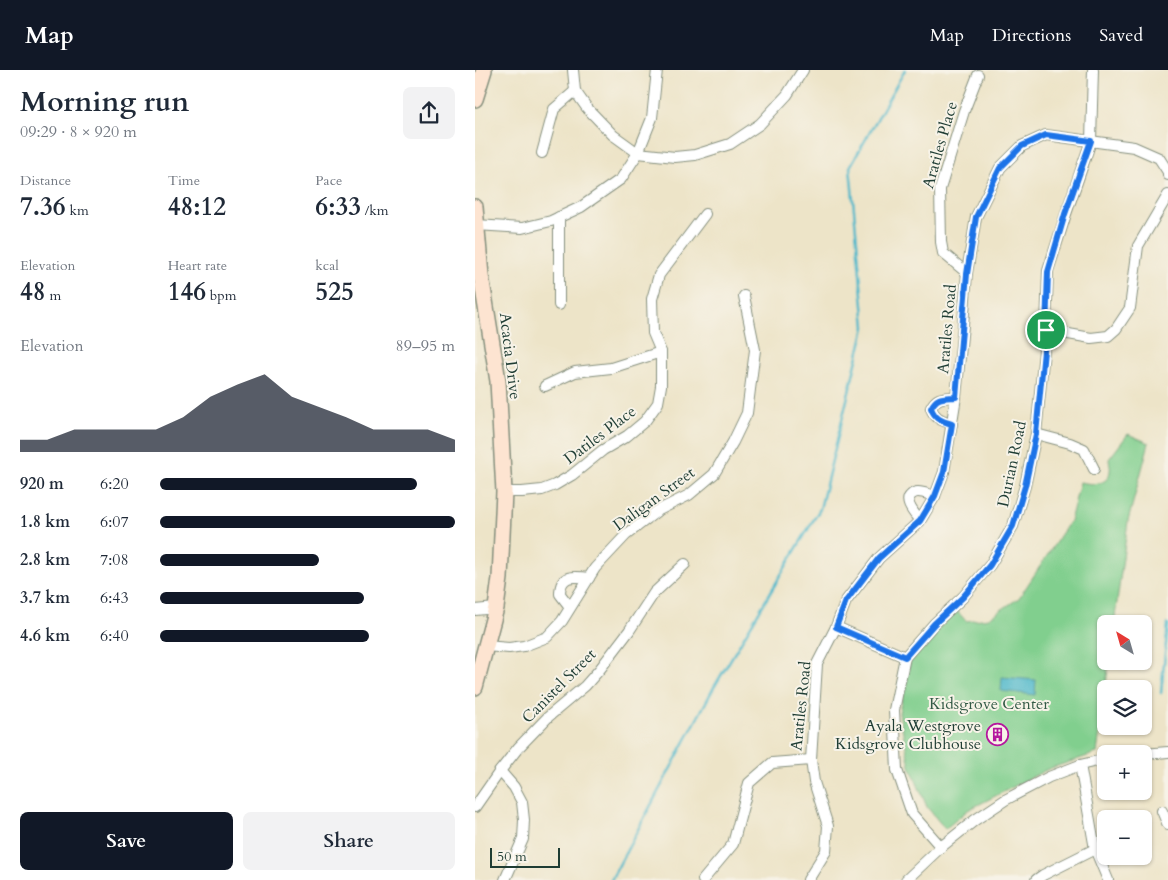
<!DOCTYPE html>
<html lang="en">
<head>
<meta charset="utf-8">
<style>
	:root { --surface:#fff; --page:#f2f2f3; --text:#1f2937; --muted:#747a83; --accent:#111827 }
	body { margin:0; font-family:Cardo,serif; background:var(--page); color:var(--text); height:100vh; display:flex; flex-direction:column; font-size:19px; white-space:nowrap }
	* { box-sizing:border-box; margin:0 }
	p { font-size:16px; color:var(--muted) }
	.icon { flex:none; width:28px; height:28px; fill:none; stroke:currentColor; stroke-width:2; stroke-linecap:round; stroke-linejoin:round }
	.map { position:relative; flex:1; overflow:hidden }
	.side { display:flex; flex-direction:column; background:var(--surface); width:475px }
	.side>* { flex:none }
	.needle { width:32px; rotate:323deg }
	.fabs { position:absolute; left:622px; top:545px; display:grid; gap:10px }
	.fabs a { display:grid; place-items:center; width:55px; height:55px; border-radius:8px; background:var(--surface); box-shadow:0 1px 4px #0004; font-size:25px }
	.scale { position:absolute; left:15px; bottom:12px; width:70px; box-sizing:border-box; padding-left:5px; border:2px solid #1f3d34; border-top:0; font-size:14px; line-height:18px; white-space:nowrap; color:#1f3d34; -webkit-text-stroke:4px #f7f3e8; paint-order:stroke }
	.pin { position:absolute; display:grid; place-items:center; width:42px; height:42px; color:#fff; margin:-21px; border:2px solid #fff; border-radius:50%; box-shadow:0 1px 5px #0007 }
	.round { display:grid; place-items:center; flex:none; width:52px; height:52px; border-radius:8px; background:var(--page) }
	.head { display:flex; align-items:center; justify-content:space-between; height:85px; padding:0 20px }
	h1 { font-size:28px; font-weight:600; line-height:38px }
	.stats { display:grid; grid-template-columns:repeat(3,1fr); gap:8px; height:85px; padding:5px 20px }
	.stats div { display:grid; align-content:center }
	.stats b { font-size:25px; font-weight:600 }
	.stats small { font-size:14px; font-weight:400 }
	.stats p { font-size:14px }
	.chart { height:140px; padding:10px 20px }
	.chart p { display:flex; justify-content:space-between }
	.chart svg { width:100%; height:90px; margin-top:5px; fill:var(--accent); opacity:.7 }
	.cta { display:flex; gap:10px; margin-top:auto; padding:10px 20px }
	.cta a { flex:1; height:58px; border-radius:8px; background:var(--accent); color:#fff; font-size:20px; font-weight:600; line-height:58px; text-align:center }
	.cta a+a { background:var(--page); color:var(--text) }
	ul { padding:0 20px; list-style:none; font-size:16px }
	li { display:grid; grid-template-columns:80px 60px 1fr; align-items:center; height:38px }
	li i { height:12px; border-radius:6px; background:var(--accent) }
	header { display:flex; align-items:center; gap:30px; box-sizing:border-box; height:70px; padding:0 25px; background:var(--accent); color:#fff }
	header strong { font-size:24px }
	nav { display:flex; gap:28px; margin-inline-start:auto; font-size:18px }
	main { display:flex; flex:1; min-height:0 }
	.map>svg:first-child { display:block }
	.green { fill:#81cf8e; stroke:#508661 }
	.water { fill:#4db8ca; stroke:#367a7f }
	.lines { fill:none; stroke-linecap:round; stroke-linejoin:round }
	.stream { stroke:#4db8ca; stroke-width:2.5 }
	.street-casing { stroke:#86907e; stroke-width:12 }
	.secondary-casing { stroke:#86907e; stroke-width:18 }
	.street { stroke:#fff; stroke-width:10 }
	.secondary { stroke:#fde4d1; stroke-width:15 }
	.route-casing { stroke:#fff; stroke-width:10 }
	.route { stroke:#1a73e8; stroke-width:6 }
	.labels { text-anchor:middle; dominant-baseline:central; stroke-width:4; stroke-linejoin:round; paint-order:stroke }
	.street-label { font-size:16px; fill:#1f3d34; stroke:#f7f3e8 }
	.park-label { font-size:16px; fill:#335a46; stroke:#f7f3e8 }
	.poi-label { font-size:16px; fill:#1f3d34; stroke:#f7f3e8; text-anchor:end }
</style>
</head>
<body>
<header>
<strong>Map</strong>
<nav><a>Map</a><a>Directions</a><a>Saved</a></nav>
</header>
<main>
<section class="side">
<div class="head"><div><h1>Morning run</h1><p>09:29 · 8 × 920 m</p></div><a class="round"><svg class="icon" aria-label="share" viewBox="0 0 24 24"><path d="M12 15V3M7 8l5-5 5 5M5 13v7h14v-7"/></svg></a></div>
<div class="stats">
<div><p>Distance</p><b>7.36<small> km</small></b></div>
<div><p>Time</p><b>48:12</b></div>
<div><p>Pace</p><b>6:33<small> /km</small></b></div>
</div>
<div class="stats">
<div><p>Elevation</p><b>48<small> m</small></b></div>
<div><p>Heart rate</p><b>146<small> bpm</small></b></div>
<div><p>kcal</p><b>525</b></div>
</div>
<div class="chart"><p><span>Elevation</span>89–95 m</p>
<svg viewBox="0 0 160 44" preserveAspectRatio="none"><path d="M0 44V38L10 38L20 33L30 33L40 33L50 33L60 27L70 17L80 11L90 6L100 17L110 22L120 27L130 33L140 33L150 33L160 38V44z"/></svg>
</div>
<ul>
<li><b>920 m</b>6:20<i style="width:87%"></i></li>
<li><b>1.8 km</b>6:07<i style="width:100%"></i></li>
<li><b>2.8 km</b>7:08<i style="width:54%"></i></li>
<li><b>3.7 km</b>6:43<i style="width:69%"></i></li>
<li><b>4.6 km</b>6:40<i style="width:71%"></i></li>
</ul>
<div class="cta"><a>Save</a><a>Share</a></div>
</section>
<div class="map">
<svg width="693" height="810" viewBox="0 0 693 810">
	<rect width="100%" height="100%" fill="#f7f3e8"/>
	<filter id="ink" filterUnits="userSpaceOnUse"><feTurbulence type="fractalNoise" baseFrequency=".02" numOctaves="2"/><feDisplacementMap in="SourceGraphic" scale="10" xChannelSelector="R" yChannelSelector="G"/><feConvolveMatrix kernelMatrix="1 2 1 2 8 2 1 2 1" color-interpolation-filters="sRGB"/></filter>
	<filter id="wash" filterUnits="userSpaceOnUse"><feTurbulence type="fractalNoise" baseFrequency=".0096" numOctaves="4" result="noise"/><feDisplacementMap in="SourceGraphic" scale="20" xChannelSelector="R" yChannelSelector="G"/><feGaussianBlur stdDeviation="1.12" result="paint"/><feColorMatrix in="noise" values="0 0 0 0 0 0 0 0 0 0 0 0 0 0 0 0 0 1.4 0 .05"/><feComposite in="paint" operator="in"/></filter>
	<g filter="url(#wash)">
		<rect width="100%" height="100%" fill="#ede4c8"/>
		<path class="green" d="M653,364L674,373L653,451L639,554H631V591H634L622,683L573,699L536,718L493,740L470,759L452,737L435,696L424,643L435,590L481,540L491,551L514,548L544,528L595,451L605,412C615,414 633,417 635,401C636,397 634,393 634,389Z"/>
		<polygon class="water" points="527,607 561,610 560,625 526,621"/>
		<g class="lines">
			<g class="stream">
				<polyline points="686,623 693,554"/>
				<polyline points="136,810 238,619 345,439 390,257 375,97 430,0"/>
			</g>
		</g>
	</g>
	<g filter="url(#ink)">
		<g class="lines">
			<defs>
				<g id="street">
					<polyline points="98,0 100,21 112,38 138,65 163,83 200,87 220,85 255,74 285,54 312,25 328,0"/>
					<polyline points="67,83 79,39 100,21"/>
					<polyline points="1,155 47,158 76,151 106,137 146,109 163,83 177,48 182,0"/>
					<polyline points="492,203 468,183 466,172 465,119 489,41 503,5"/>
					<polyline points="84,235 84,147"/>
					<polyline points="571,260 616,268 633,266 641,259 655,238 663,176 693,125"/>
					<polyline points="70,316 100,302 136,298 186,282"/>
					<path d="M477,354C467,350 460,349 456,338C462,326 468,328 481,327"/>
					<polyline points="561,364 595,373 609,379 619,399"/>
					<polyline points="29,422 47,422 67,420 80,415 97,405 128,380 152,366 170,351 183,333 186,316 186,282 178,263 177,229 184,205 230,144"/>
					<path d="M445,451C440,444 428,432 436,425C438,423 440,422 443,422C449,422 455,425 460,426"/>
					<path d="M95,537L85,524C85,504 99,506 114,508"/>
					<polyline points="0,540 21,538"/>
					<polyline points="361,557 430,587"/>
					<polyline points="11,576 34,578 49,576 72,567 87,551 120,498 151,465 182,441 214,425 239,404 258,372 272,343 280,280 269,226"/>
					<polyline points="669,684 693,682"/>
					<polyline points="605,695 620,779 633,810"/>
					<polyline points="25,701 39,717 47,732 49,750 48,769 30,810"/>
					<polyline points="0,737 25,701 43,678 73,647 110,616 125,599 154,561 179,523 210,494"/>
					<polyline points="687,741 693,755"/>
					<polyline points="466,777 437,744 422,700 419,640 430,587 459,554 488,527 515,495 538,456 550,416 561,364 571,260 573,201 591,144 616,71 618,0"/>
					<polyline points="228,810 258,774 274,713 297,693 336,690"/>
					<polyline points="333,810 351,781 353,756 339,712 336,690 342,594 361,557 371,531 404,488 445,451 460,426 469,402 481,327 488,255 492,203 501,147 525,98 547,76 571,65 659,77 684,88 693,102 693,105"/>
					<polyline points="431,810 466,777 500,750 530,730 574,707 605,695 631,689"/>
					<polyline points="561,810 568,805 620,779"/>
				</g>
				<g id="secondary">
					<polyline points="0,29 9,0"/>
					<polyline points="0,137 6,206 23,311 29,422 25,508 21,538 0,617"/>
				</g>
			</defs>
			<use href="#street" class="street-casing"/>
			<use href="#secondary" class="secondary-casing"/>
			<use href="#street" class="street"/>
			<use href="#secondary" class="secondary"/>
		</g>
	</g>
	<g class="lines" filter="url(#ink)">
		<defs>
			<path id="route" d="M571,65L616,71L590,144L573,202L571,260L561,364L550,416L538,456L515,495L488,527L459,554L430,587L361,557L371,531L404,488L445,451L460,426L469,402L477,354C467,351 460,349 456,338C462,326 468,328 481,327L492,204L501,147L525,98L547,76Z"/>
		</defs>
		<use href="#route" class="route-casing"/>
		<use href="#route" class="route"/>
	</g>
	<defs>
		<symbol id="building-ring" viewBox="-11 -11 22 22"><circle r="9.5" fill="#f7f3e8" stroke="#b5179e" stroke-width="1.5"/><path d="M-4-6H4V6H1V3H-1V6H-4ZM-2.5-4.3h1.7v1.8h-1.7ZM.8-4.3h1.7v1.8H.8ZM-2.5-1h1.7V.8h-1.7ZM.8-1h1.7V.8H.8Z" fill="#b5179e"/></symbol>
	</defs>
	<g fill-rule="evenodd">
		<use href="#building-ring" x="510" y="652" width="25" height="25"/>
	</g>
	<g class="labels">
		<g class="street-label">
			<text transform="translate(465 75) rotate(-74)">Aratiles Place</text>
			<text transform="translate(472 259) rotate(-85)">Aratiles Road</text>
			<text transform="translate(35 286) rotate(83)">Acacia Drive</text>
			<text transform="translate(125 365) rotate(-37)">Datiles Place</text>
			<text transform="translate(537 394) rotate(-78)">Durian Road</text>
			<text transform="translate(179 429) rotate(-36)">Daligan Street</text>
			<text transform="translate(84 616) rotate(-45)">Canistel Street</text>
			<text transform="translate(326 636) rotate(-84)">Aratiles Road</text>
		</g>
		<g class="park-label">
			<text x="514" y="634">Kidsgrove Center</text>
		</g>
		<g class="poi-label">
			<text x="506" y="656">Ayala Westgrove<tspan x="506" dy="18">Kidsgrove Clubhouse</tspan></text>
		</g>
	</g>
</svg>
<div class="fabs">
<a><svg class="needle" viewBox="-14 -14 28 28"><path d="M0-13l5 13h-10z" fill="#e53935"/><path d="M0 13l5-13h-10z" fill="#747a83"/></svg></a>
<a><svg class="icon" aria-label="layers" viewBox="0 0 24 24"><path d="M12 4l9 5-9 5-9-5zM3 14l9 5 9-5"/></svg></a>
<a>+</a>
<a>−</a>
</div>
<div class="scale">50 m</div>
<div class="pin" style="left:571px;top:260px;background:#1e9e55"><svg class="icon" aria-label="arrive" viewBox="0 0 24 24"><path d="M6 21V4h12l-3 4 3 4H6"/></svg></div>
</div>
</main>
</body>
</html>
